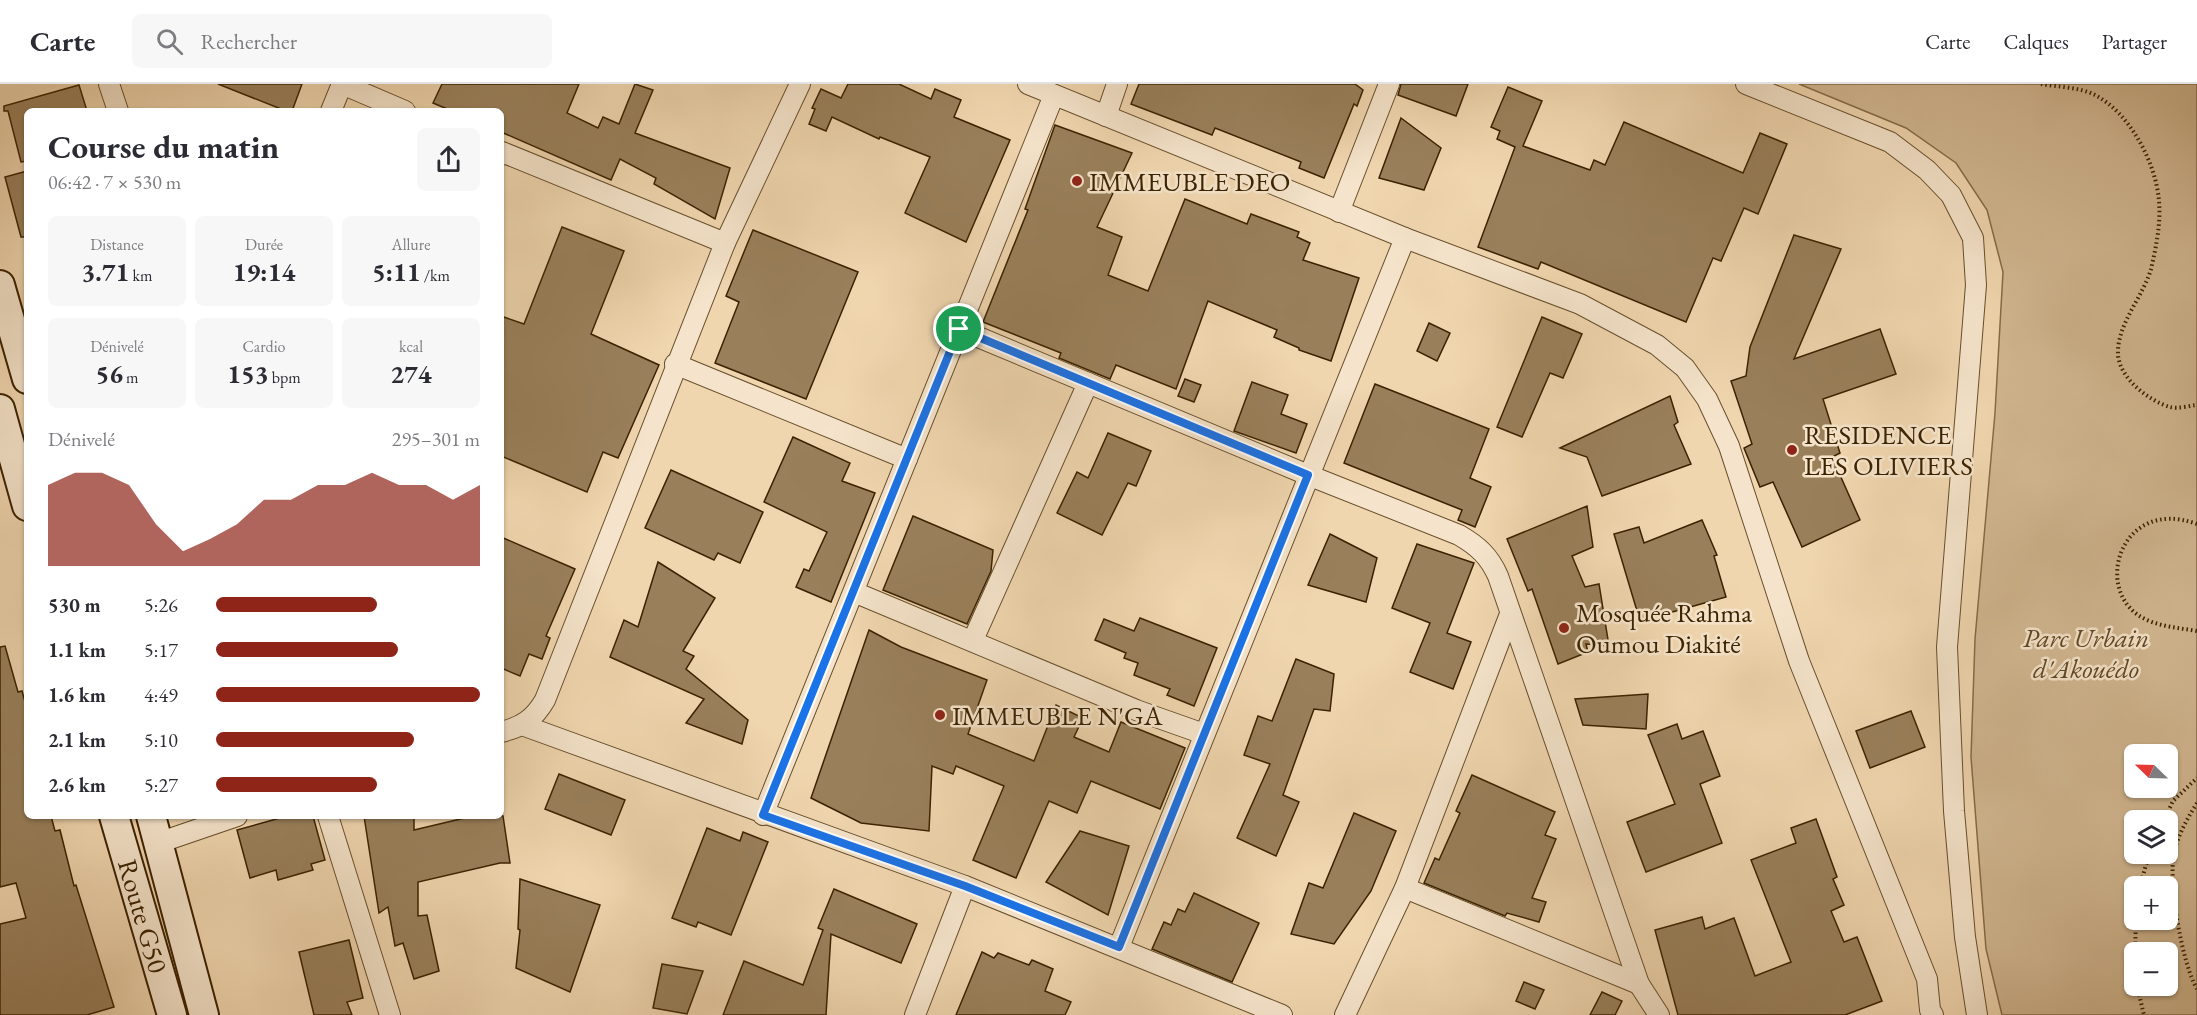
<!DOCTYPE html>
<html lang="fr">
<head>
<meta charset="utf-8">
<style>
	:root { --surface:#fff; --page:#f7f7f7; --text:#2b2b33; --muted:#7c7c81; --line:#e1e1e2; --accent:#8f2418 }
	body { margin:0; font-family:"EB Garamond",serif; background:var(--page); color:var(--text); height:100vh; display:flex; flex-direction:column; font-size:22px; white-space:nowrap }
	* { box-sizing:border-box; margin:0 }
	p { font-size:20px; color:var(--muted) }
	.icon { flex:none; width:33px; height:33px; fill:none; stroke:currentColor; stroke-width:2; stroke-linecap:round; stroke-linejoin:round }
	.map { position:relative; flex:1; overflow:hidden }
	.details { position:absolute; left:24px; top:24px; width:480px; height:711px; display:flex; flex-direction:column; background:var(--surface); border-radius:9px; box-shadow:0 2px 4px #0004 }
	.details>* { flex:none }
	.needle { width:39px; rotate:293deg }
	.tools { position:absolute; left:2124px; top:660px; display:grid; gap:12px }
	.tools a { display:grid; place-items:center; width:54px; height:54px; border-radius:9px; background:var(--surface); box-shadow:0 2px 4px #0004; font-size:30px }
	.pin { position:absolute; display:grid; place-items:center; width:51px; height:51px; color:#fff; margin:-26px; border:3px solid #fff; border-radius:50%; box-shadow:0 2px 6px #0007 }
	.round { display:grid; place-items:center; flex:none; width:63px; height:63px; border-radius:9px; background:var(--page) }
	.overview { display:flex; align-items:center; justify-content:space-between; height:102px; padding:0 24px }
	h1 { font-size:33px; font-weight:700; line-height:45px }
	.figures { display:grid; grid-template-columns:repeat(3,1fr); gap:9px; height:102px; padding:6px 24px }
	.figures div { display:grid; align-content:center; border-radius:9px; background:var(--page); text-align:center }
	.figures b { font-size:26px; font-weight:700 }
	.figures small { font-size:16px; font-weight:400 }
	.figures p { font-size:16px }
	.chart { height:168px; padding:12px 24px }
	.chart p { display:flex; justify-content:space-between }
	.chart svg { width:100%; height:108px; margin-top:6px; fill:var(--accent); opacity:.7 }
	ul { padding:0 24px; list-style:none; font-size:20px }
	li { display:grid; grid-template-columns:96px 72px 1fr; align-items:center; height:45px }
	li i { height:15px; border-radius:8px; background:var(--accent) }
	header { display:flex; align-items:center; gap:36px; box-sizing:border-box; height:84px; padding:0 30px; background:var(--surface); border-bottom:2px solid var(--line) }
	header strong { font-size:28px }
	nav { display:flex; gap:33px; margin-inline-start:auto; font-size:21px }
	.search { width:420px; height:54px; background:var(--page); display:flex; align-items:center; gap:15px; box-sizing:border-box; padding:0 21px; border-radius:9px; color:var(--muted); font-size:22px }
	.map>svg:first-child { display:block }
	.green { fill:#d1b791; stroke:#866c48; stroke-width:1.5; fill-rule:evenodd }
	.building { fill:#99805b; stroke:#3b2200; stroke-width:1.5 }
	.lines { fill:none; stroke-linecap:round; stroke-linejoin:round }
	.street-casing { stroke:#684f2c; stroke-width:22 }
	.secondary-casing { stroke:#3b2200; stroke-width:32 }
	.path { stroke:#3b2200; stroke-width:4; stroke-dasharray:1.5 3; stroke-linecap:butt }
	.street { stroke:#f5e4cb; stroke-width:20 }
	.secondary { stroke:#f5e4cb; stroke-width:28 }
	.route-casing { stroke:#fff; stroke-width:12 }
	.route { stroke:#1a73e8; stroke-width:8 }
	.poi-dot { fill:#8f2418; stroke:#f5e4cb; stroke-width:2 }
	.labels { text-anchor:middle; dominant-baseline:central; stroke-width:5; stroke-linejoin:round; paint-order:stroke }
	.poi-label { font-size:27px; fill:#3b2200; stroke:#f5e4cb; text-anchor:start }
	.park-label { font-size:27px; font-style:italic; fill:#604724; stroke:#f5e4cb }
	.street-label { font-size:27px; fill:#3b2200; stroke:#f5e4cb }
</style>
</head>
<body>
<header>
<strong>Carte</strong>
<div class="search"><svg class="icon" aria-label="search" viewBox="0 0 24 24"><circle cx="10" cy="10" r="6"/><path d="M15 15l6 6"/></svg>Rechercher</div>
<nav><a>Carte</a><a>Calques</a><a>Partager</a></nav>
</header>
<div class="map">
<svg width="2197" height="931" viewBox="0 0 2197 931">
	<rect width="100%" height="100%" fill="#f0d6af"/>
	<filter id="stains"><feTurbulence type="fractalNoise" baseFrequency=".00333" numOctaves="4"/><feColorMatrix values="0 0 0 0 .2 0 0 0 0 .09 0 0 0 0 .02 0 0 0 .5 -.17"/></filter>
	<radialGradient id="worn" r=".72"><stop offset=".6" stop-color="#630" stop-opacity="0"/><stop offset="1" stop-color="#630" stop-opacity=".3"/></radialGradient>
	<path class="green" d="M1799,0H2197V931H2002L1986,865L1971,673L1975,555L1995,329L2003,188L1987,126L1956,79L1906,44ZM2134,670H2168V704H2134ZM2134,736H2168V770H2134ZM2134,802H2168V836H2134ZM2134,868H2168V902H2134Z"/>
	<g class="building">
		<polygon points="218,0 302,0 292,27 286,27"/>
		<polygon points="442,0 579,0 567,29 598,44 603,33 619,40 635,0 653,6 635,49 730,84 715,135 654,100 656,94 620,75 611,96 501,48 501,27 452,27 433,19"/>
		<polygon points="848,0 899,0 931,15 935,5 961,16 954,33 1010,56 966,158 905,129 930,73 880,53 879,55 832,33 826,47 809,40 815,25 812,24 821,5 841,14"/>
		<polygon points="1139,0 1355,0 1363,6 1357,22 1354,20 1324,94 1299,84 1301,78 1215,44 1212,51 1131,20"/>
		<polygon points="1401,0 1468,0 1456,32 1398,11"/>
		<polygon points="79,1 87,27 27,27 27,77 21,78 8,27 4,27 4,22"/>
		<polygon points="1508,3 1542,17 1523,62 1590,86 1594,76 1605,81 1624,38 1743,89 1760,49 1787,60 1758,130 1744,124 1721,177 1713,174 1686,238 1541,178 1538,185 1478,163 1515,63 1497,55 1500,47 1491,43"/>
		<polygon points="1401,34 1441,64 1424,106 1379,94"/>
		<polygon points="1055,41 1132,69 1097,143 1122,153 1108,191 1148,207 1185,115 1247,140 1251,130 1299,148 1297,153 1310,159 1303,176 1359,194 1331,277 1299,266 1299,264 1274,253 1277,246 1208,217 1176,305 1116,281 1110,295 1059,274 1061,269 983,238 1028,126 1025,125"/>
		<polygon points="27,87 27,153 21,153 5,93"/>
		<polygon points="562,143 624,167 591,250 659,281 618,374 603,368 587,408 501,372 501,232 524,240"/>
		<polygon points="753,146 858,188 806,315 715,279 739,218 726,212"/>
		<polygon points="1794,151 1841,165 1794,275 1880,245 1896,290 1823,315 1840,369 1832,373 1860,436 1802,463 1773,398 1760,403 1744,364 1752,360 1731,297 1746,292 1750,263"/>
		<polygon points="1542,233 1582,250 1563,294 1550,289 1522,353 1497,343"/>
		<polygon points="1429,239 1450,249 1437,277 1417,267"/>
		<polygon points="1185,295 1201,301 1194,318 1178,312"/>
		<polygon points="1252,298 1288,311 1281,330 1307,340 1296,369 1234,347"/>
		<polygon points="1375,300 1489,345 1470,394 1491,403 1475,443 1458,436 1462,426 1344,379"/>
		<polygon points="1670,312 1678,338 1674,341 1691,380 1602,412 1587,373 1560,364"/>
		<polygon points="1108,349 1151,367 1136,402 1128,399 1102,451 1057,429 1077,388 1088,394"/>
		<polygon points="793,353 850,379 842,397 875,409 831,518 796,503 804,485 809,487 827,448 764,418"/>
		<polygon points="671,386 763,428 740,479 718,469 714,476 645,444"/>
		<polygon points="1587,422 1593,463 1572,472 1585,503 1599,500 1609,562 1586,560 1588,568 1558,580 1532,505 1528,507 1507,455"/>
		<polygon points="913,432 993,466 991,487 967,540 883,506"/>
		<polygon points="1702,436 1717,471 1714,472 1726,513 1640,537 1614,450 1639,443 1644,459"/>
		<polygon points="1330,450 1377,474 1366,518 1308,501"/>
		<polygon points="501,453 575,485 546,552 550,554 542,575 529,570 520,592 501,584"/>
		<polygon points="1417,460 1474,479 1447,549 1471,558 1453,605 1410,588 1430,539 1392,524"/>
		<polygon points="658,478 715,514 683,567 694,572 686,585 748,636 742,660 686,639 704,615 610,573 624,536 638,543"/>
		<polygon points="1140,534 1217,564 1194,622 1167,611 1170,605 1134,591 1138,579 1124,574 1126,569 1095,556 1104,535 1134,547"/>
		<polygon points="869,546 901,563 987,596 968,650 1034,677 1056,621 1083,634 1074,653 1109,668 1121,638 1185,664 1160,725 1091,697 1077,729 1049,717 1016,794 973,776 1004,702 956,682 953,690 932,682 929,747 861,739 811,714"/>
		<polygon points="5,562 18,608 22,607 27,625 27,732 51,732 55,747 60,746 74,802 76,801 114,923 87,931 0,931 0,840 26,834 16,799 0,803 0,563"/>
		<polygon points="1296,575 1334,590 1330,627 1314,625 1283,711 1299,718 1276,772 1237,754 1270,680 1244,671 1258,632 1272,637"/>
		<polygon points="1648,610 1646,645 1583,641 1575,615"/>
		<polygon points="1911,627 1925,663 1870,684 1856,647"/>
		<polygon points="1677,640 1682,655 1703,647 1720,692 1700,700 1722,759 1646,788 1627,738 1675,720 1648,651"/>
		<polygon points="559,690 625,716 611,751 545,725"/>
		<polygon points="1472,691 1555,728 1545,751 1556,755 1532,814 1546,818 1539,838 1507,829 1505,832 1424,799 1435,774 1439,776 1460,729 1456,727"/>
		<polygon points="1354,729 1396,747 1371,807 1334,860 1291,850 1309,799 1323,804"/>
		<polygon points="287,732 313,732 325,776 311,780 313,786 278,796 276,786 250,794 237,746"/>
		<polygon points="364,732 414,732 414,746 473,732 503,732 510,779 500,779 418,798 418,832 427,831 439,887 414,895 403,859 395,862 388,823 379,829"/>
		<polygon points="1816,735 1837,793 1833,795 1844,821 1831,827 1844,858 1857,853 1882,917 1845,931 1678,931 1655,846 1702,833 1705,845 1734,834 1755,892 1791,878 1751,776 1796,759 1791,744"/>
		<polygon points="707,744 740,757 743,748 768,758 731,851 698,838 696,843 672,834"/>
		<polygon points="1080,747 1129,762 1108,831 1046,798"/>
		<polygon points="520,795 600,821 570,908 516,884 520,846 518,845"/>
		<polygon points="834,805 917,840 901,879 831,850 826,931 723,931 744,877 803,901 823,846 818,844"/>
		<polygon points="1194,809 1259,839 1232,898 1152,865 1164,838 1171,841 1178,825 1185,828"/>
		<polygon points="349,856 363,914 347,918 352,931 314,931 299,868"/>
		<polygon points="982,868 994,874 998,869 1029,881 1032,876 1053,885 1045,907 1071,918 1065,931 956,931"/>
		<polygon points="662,880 703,887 687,930 653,924"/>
		<polygon points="1524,898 1544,906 1535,925 1516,917"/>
		<polygon points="1602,908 1622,917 1615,931 1590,931"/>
	</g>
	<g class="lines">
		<defs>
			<g id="street">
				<polyline points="109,0 118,27"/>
				<polyline points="1028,0 1405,154 1580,220 1657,261 1685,284 1707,315 1729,362 1799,577 1927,895 1930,926 1933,931"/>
				<polyline points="1746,0 1890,58 1927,86 1951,111 1973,154 1976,201 1947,563 1954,727 1965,853 1977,931"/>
				<polyline points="331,27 342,0 405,27"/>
				<polyline points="1106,32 1117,0"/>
				<polyline points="501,71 502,68 725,159"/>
				<polyline points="1339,128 1389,0"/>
				<path d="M959,245L1308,391L1459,451C1478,462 1489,472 1498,492L1639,900L1659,931"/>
				<polyline points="675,280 907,375"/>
				<polyline points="854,508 1136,626 1204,650"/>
				<polyline points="973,556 1088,299"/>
				<polyline points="522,641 965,802 1282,931"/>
				<path d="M501,648C522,643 534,635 545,616L725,159L800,0"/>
				<polyline points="763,731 1054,11"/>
				<polyline points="328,732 390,931"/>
				<polyline points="158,759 237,732"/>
				<polyline points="1405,804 1639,900"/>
				<polyline points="1119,863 1405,154"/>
				<polyline points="915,931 965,802"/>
				<polyline points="1345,931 1405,804 1510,530"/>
			</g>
			<g id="secondary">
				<polyline points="0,201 27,295"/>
				<polyline points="0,325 27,422"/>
				<polyline points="114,732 172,931"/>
				<polyline points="151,732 204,931"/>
			</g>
		</defs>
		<use href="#street" class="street-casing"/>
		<use href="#secondary" class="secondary-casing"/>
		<g class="path">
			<path d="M2041,0C2058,3 2079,3 2095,11C2130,29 2156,79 2159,117C2161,139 2156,164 2151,185C2143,213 2117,240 2118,270C2119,294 2149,317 2170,323C2178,325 2189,322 2197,321"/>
			<path d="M2197,440C2119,411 2090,511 2147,536C2163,543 2180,544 2197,547"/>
			<path d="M2197,719C2187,735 2178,751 2174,769C2168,798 2182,880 2197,905"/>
			<polyline points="2164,736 2173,717 2197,694"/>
			<polyline points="2140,802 2149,770"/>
			<polyline points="2135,868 2136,836"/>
			<polyline points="2134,874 2134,889"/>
			<polyline points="2137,902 2144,931"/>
		</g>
		<use href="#street" class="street"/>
		<use href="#secondary" class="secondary"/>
	</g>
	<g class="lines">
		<defs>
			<polygon id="route" points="959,245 1308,391 1119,863 965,802 763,731"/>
		</defs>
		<use href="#route" class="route-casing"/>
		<use href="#route" class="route"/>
	</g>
	<g class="poi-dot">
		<circle cx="1077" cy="97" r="6"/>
		<circle cx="1792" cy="366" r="6"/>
		<circle cx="1564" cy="544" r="6"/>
		<circle cx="940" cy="631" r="6"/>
	</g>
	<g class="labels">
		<g class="poi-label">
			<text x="1089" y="97">IMMEUBLE DEO</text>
			<text x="1804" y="350">RESIDENCE<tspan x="1804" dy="31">LES OLIVIERS</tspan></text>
			<text x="1576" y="528">Mosquée Rahma<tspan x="1576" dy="31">Oumou Diakité</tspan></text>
			<text x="952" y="631">IMMEUBLE N'GA</text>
		</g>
		<g class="park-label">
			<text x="2086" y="553">Parc Urbain<tspan x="2086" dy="31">d'Akouédo</tspan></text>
		</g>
		<g class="street-label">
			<text transform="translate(143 832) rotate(74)">Route G50</text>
		</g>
	</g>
	<rect width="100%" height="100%" filter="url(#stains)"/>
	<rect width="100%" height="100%" fill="url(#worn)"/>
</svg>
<div class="tools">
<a><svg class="needle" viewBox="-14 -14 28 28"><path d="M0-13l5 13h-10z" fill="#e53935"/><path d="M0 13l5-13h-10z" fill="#7c7c81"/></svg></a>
<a><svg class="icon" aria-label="layers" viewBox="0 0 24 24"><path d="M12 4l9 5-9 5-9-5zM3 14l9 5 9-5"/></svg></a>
<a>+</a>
<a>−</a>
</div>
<div class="pin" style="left:959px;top:245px;background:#1e9e55"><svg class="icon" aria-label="arrive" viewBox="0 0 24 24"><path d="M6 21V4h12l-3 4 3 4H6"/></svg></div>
<section class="details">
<div class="overview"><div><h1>Course du matin</h1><p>06:42 · 7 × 530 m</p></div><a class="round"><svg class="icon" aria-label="share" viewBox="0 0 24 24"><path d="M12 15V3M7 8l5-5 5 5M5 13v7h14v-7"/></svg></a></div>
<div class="figures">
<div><p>Distance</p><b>3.71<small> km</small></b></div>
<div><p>Durée</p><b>19:14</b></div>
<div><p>Allure</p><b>5:11<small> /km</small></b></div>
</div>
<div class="figures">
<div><p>Dénivelé</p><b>56<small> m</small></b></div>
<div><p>Cardio</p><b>153<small> bpm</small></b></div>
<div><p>kcal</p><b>274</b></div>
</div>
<div class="chart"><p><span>Dénivelé</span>295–301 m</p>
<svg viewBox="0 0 160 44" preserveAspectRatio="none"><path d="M0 44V11L10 6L20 6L30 11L40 27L50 38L60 33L70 27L80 17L90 17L100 11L110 11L120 6L130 11L140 11L150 17L160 11V44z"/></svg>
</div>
<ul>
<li><b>530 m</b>5:26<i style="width:61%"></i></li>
<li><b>1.1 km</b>5:17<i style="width:69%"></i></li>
<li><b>1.6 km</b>4:49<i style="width:100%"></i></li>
<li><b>2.1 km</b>5:10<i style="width:75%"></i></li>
<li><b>2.6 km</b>5:27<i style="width:61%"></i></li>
</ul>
</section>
</div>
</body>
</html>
